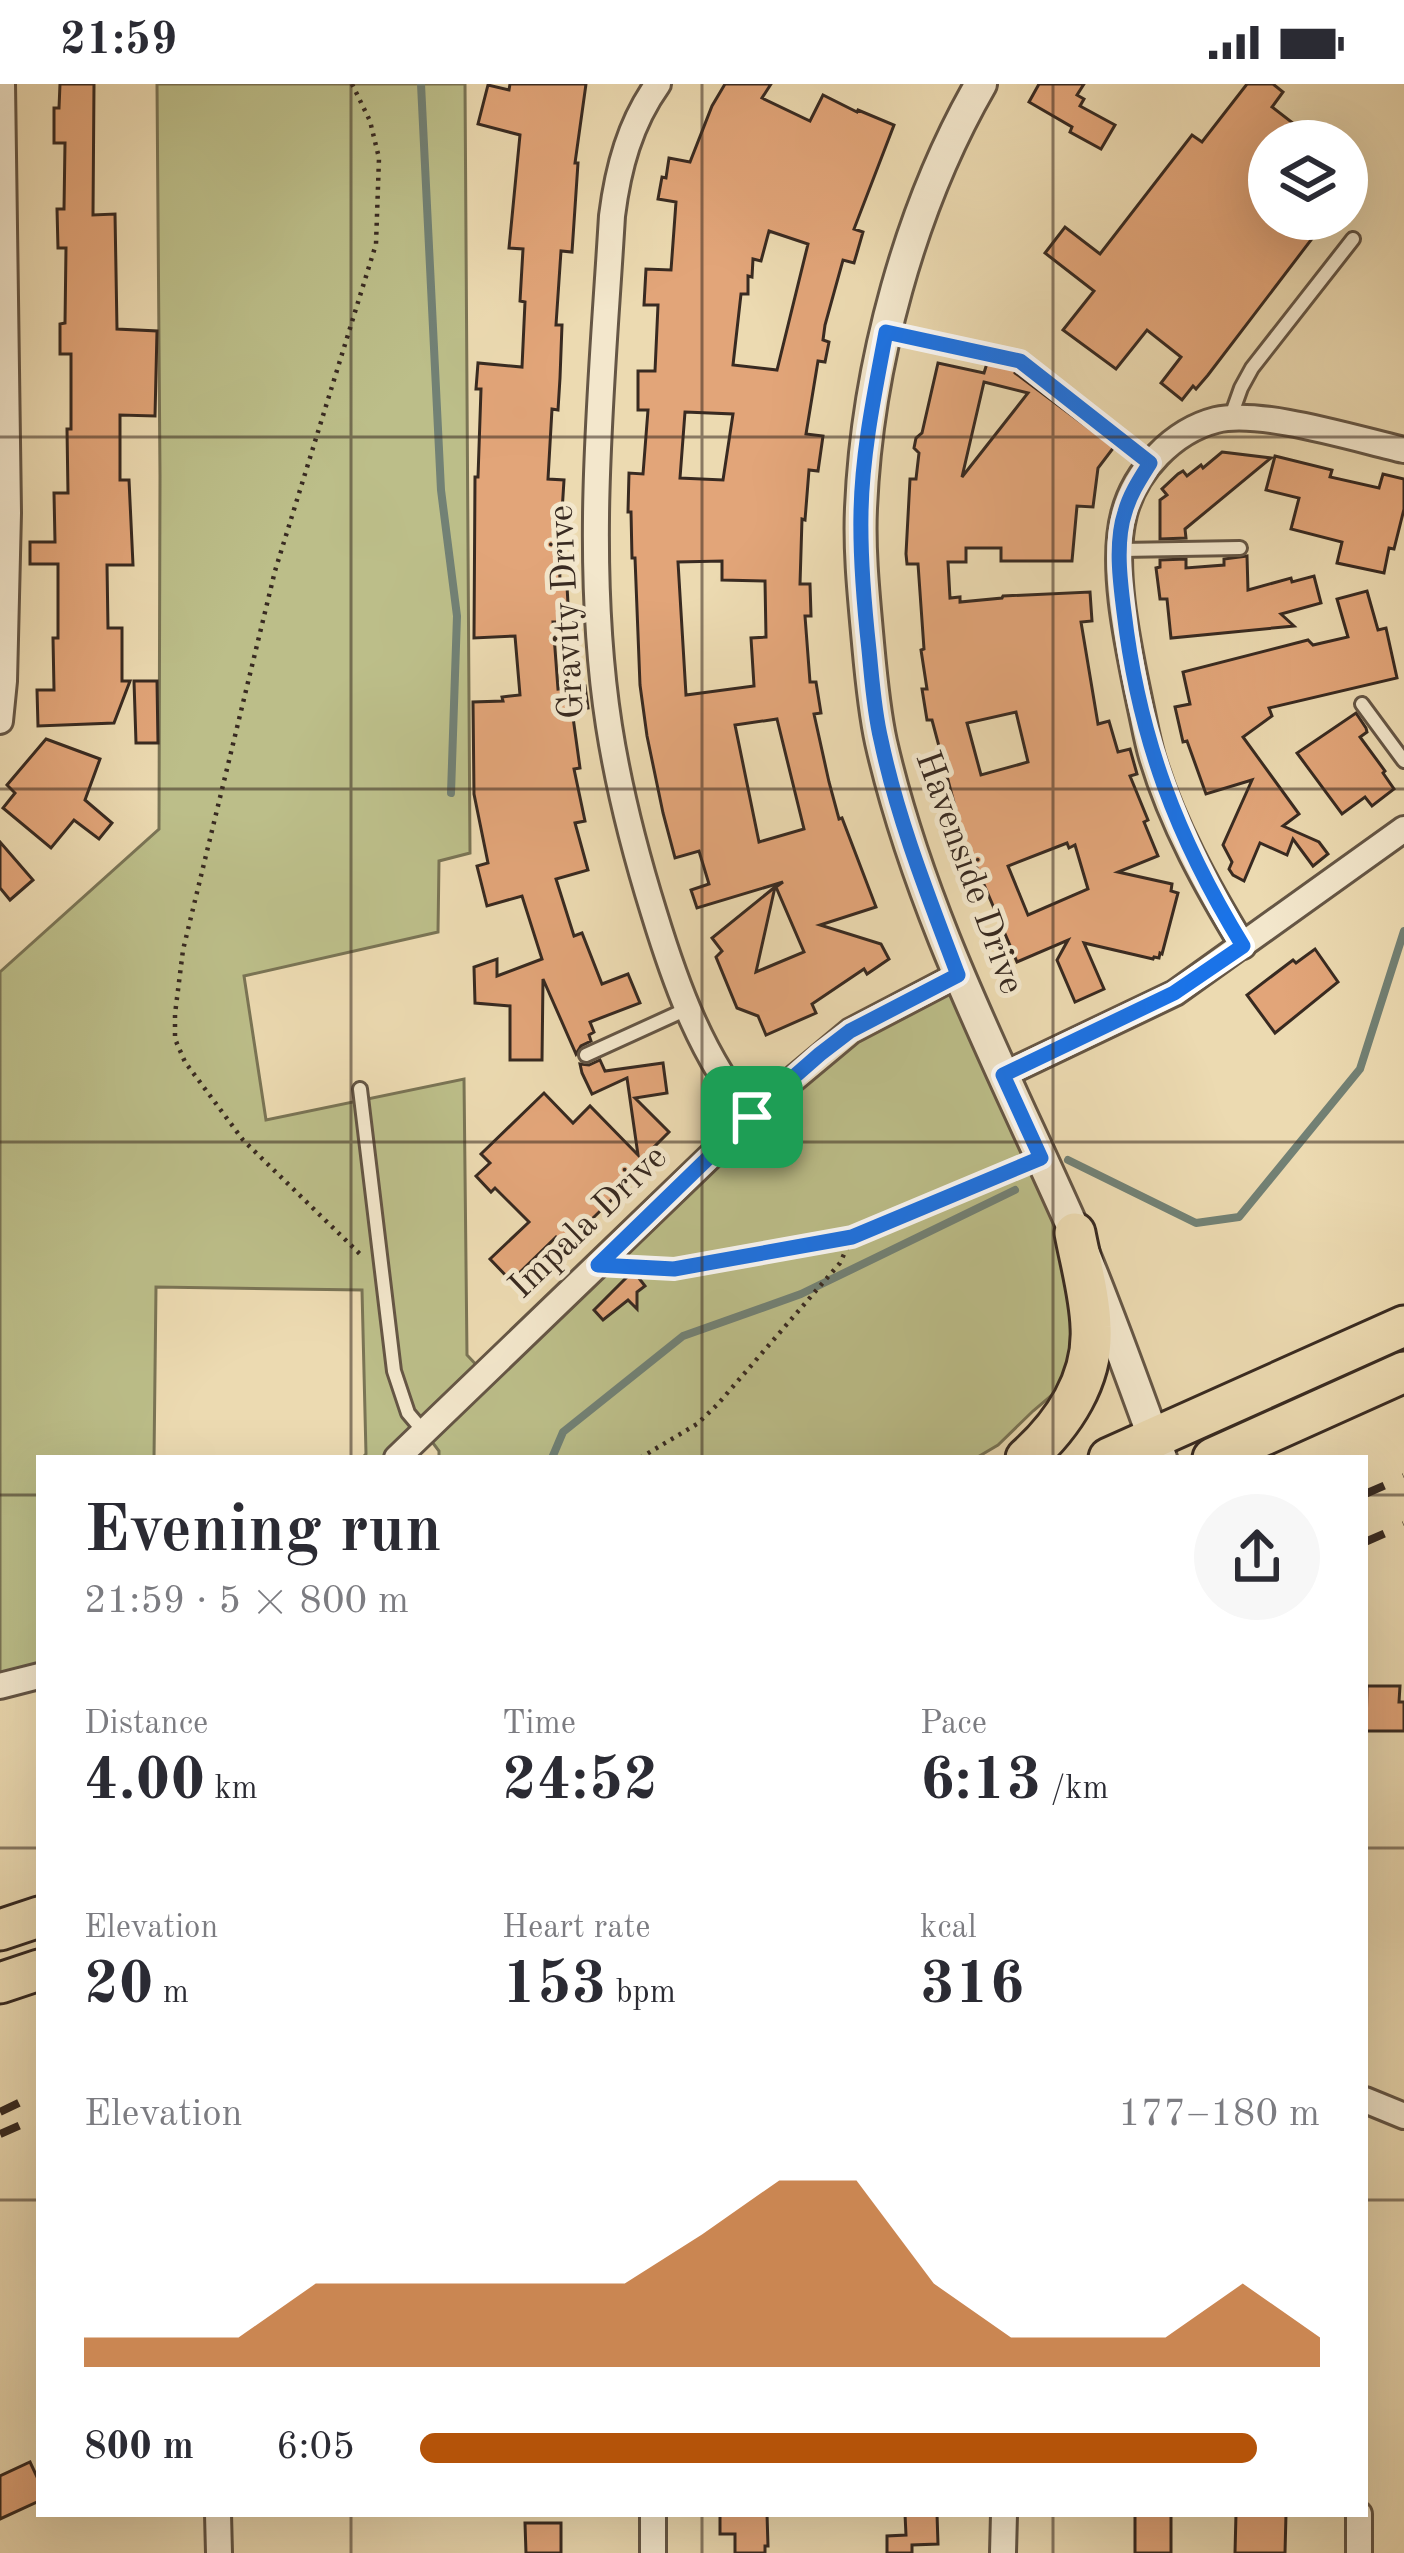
<!DOCTYPE html>
<html lang="en">
<head>
<meta charset="utf-8">
<style>
	:root { --surface:#fff; --page:#f7f7f7; --text:#2b2b33; --muted:#7c7c81; --accent:#b45309 }
	body { margin:0; font-family:"Old Standard TT",serif; background:var(--page); color:var(--text); height:100vh; display:flex; flex-direction:column; font-size:45px; white-space:nowrap }
	* { box-sizing:border-box; margin:0 }
	p { font-size:39px; color:var(--muted) }
	.icon { flex:none; width:66px; height:66px; fill:none; stroke:currentColor; stroke-width:2; stroke-linecap:round; stroke-linejoin:round }
	.map { position:relative; flex:1; overflow:hidden }
	.details { position:absolute; left:36px; top:1371px; width:1332px; height:1062px; display:flex; flex-direction:column; background:var(--surface); border-radius:0px; box-shadow:0 12px 48px #0002 }
	.details>* { flex:none }
	.tools { position:absolute; left:1248px; top:36px; display:grid; gap:24px }
	.tools a { display:grid; place-items:center; width:120px; height:120px; border-radius:50%; background:var(--surface); box-shadow:0 12px 48px #0002; font-size:60px }
	.pin { position:absolute; display:grid; place-items:center; width:102px; height:102px; color:#fff; margin:-51px; border-radius:24px; box-shadow:0 6px 18px #0006 }
	.round { display:grid; place-items:center; flex:none; width:126px; height:126px; border-radius:63px; background:var(--page) }
	.overview { display:flex; align-items:center; justify-content:space-between; height:204px; padding:0 48px }
	h1 { font-size:66px; font-weight:800; line-height:90px }
	.metrics { display:grid; grid-template-columns:repeat(3,1fr); gap:18px; height:204px; padding:12px 48px }
	.metrics div { display:grid; align-content:center }
	.metrics b { font-size:60px; font-weight:800 }
	.metrics small { font-size:33px; font-weight:400 }
	.metrics p { font-size:33px }
	.chart { height:336px; padding:24px 48px }
	.chart p { display:flex; justify-content:space-between }
	.chart svg { width:100%; height:216px; margin-top:12px; fill:var(--accent); opacity:.7 }
	ul { padding:0 48px; list-style:none; font-size:39px }
	li { display:grid; grid-template-columns:192px 144px 1fr; align-items:center; height:90px }
	li i { height:30px; border-radius:15px; background:var(--accent) }
	.status { display:flex; justify-content:space-between; align-items:center; height:84px; padding:0 60px; background:var(--surface); direction:ltr }
	.status svg { height:33px; fill:currentColor }
	.map>svg:first-child { display:block }
	.green { fill:#bcbe89; stroke:#7a7455; stroke-width:3 }
	.lines { fill:none; stroke-linecap:round; stroke-linejoin:round }
	.stream { stroke:#728175; stroke-width:8 }
	.building { fill:#e2a579; stroke:#382a21; stroke-width:3; fill-rule:evenodd }
	.service-casing { stroke:#655645; stroke-width:18 }
	.minor-casing { stroke:#655645; stroke-width:30 }
	.tertiary-casing { stroke:#655645; stroke-width:36 }
	.trunk-casing { stroke:#382a21; stroke-width:45 }
	.path { stroke:#382a21; stroke-width:4.5; stroke-dasharray:3 6; stroke-linecap:butt }
	.service { stroke:#f3e7cc; stroke-width:12 }
	.minor { stroke:#f3e7cc; stroke-width:24 }
	.tertiary { stroke:#f3e7cc; stroke-width:30 }
	.trunk { stroke:#ecdab1; stroke-width:39 }
	.rail { stroke:#382a21; stroke-width:8; stroke-dasharray:21 21; stroke-linecap:butt }
	.route-casing { stroke:#fff; stroke-width:24 }
	.route { stroke:#1a73e8; stroke-width:15 }
	.grid { fill:none; stroke:#382a21; stroke-width:3; stroke-opacity:0.55 }
	.labels { text-anchor:middle; dominant-baseline:central; stroke-width:10; stroke-linejoin:round; paint-order:stroke }
	.street-label { font-size:36px; fill:#382a21; stroke:#f3e7cc }
</style>
</head>
<body>
<div class="status"><b>21:59</b><svg viewBox="0 0 49 12"><path d="M0 12V9h3v3zM5 12V6h3v6zM10 12V3h3v9zM15 12V0h3v12zM26 1h20v11H26zM47 4h2v5h-2z"/></svg></div>
<div class="map">
<svg width="1404" height="2469" viewBox="0 0 1404 2469">
	<rect width="100%" height="100%" fill="#ecdab1"/>
	<filter id="stains"><feTurbulence type="fractalNoise" baseFrequency=".00167" numOctaves="4"/><feColorMatrix values="0 0 0 0 .2 0 0 0 0 .09 0 0 0 0 .02 0 0 0 .5 -.17"/></filter>
	<radialGradient id="worn" r=".72"><stop offset=".6" stop-color="#630" stop-opacity="0"/><stop offset="1" stop-color="#630" stop-opacity=".3"/></radialGradient>
	<polygon class="green" points="157,0 465,0 470,769 439,777 438,848 244,892 266,1036 464,995 467,1271 484,1289 772,1012 958,891 1072,1148 1084,1284 1033,1327 998,1361 976,1374 439,1374 439,1367 424,1347 396,1374 362,1374 366,1370 362,1206 156,1203 154,1374 39,1374 39,1590 0,1601 0,888 159,745 160,391"/>
	<g class="lines">
		<g class="stream">
			<polyline points="421,0 441,406 457,532 451,709"/>
			<polyline points="1068,1076 1196,1139 1239,1133 1360,985 1404,847"/>
			<polyline points="552,1374 563,1348 683,1252 801,1210 1015,1106"/>
		</g>
	</g>
	<g class="building">
		<polygon points="60,0 94,0 93,131 115,130 117,245 157,247 155,332 120,331 120,396 129,396 133,481 107,481 108,544 122,544 122,597 130,597 114,639 38,642 37,606 54,606 53,554 58,554 58,480 30,480 30,458 55,458 54,409 68,409 67,345 71,345 71,270 60,270 60,240 65,239 66,164 58,164 57,125 64,125 65,59 54,59 54,24 59,24"/>
		<polygon points="510,0 586,0 575,79 578,79 572,168 561,167 556,241 562,241 560,294 558,326 552,325 548,395 564,396 562,428 559,428 560,503 567,502 569,538 553,538 558,605 585,602 588,624 572,626 580,684 574,685 585,737 575,739 588,786 556,795 574,852 582,849 602,900 628,890 640,919 590,938 594,948 589,951 591,957 581,962 576,970 543,895 542,976 510,976 510,922 475,919 474,883 497,875 497,892 542,875 522,812 487,822 477,782 488,779 474,710 473,618 503,617 502,613 520,611 515,552 474,554 475,393 478,393 481,305 476,305 478,279 522,283 525,218 520,217 523,165 509,164 520,51 478,40 488,1 509,6"/>
		<path d="M725,0H771L762,14L810,37L823,11L857,28L858,26L894,41L854,145L863,148L854,179L843,176L825,241L823,256L829,258L825,278L818,277L806,350L823,352L818,387L809,386L805,436L802,435L800,500H810L811,532H805L810,598H816L821,629L814,630L829,698L839,735L842,734L876,823L820,841L881,860L889,875L867,890L864,885L812,920L816,929L766,951L758,932L737,924L716,873L722,867L712,854L775,803L756,888L804,868L776,803L783,798L697,824L691,806L709,800L699,767L675,774L663,729L647,652L640,601L635,474H632L631,428H628L629,389L643,390L648,326H638V287H655L658,221H644L646,185L671,186L676,118L658,115L662,93L666,94L669,74L690,78L712,22ZM769,147L808,160L777,286L733,281L741,210H748V192L752,193L753,175L761,177ZM685,328L733,330L723,396L680,394ZM722,477V496L765,497L766,553L751,554L754,602L686,611L678,478ZM777,635L804,745L759,758L735,641Z"/>
		<polygon points="1039,0 1084,0 1077,11 1084,15 1080,22 1115,41 1101,65 1070,48 1072,43 1029,18"/>
		<polygon points="1247,0 1273,0 1283,8 1272,23 1316,57 1269,57 1269,135 1327,135 1208,291 1196,305 1193,302 1182,316 1161,299 1181,273 1147,246 1116,285 1063,246 1094,207 1045,169 1065,143 1100,170 1192,51 1202,58"/>
		<path d="M988,276L1016,283L1015,289L1114,363L1098,384L1093,423L1077,422L1072,477H1001V464H966V478H948L950,514L960,513V518L1002,514L1003,512L1090,508L1092,537L1081,538L1098,640L1109,637L1118,668L1130,665L1137,690L1130,692L1148,736L1144,738L1158,772L1118,788L1172,800L1171,807L1178,809L1162,870L1160,869L1159,874L1154,873L1153,875L1084,859L1104,905L1075,918L1057,876L1068,856L1017,878L976,782L968,785L959,761L965,760L932,636H927L922,605H927L921,566L924,565L918,480H907L906,470L910,395H916L919,369L914,364L916,354L922,349L938,279L984,289ZM984,298L1028,309L962,393ZM1016,628L1028,678L981,691L967,639ZM1067,759L1069,764L1075,761L1088,805L1028,831L1008,782Z"/>
		<polygon points="1222,368 1271,374 1185,445 1186,454 1160,455 1160,416 1167,411 1162,405 1178,390 1183,387 1187,392 1201,381 1203,384"/>
		<polygon points="1275,372 1332,386 1330,393 1379,404 1383,390 1404,395 1404,425 1394,465 1389,464 1384,489 1337,479 1342,458 1291,445 1299,414 1266,406"/>
		<polygon points="1247,472 1248,506 1291,494 1292,498 1314,492 1321,519 1281,530 1294,542 1171,554 1167,515 1160,515 1156,484 1160,483 1160,476 1186,475 1186,484 1224,481 1224,475"/>
		<polygon points="1367,507 1378,546 1386,544 1397,594 1269,624 1272,632 1243,653 1299,730 1283,742 1319,758 1328,770 1313,782 1293,755 1287,771 1260,759 1244,797 1233,791 1229,785 1232,778 1223,761 1252,696 1206,710 1187,657 1183,658 1175,623 1190,620 1183,588 1308,556 1313,561 1348,553 1337,515"/>
		<polygon points="134,597 157,597 158,659 136,659"/>
		<polygon points="1356,629 1366,644 1367,648 1360,653 1385,687 1383,689 1394,705 1372,722 1365,713 1342,730 1297,669"/>
		<polygon points="46,655 100,675 85,716 112,739 99,755 74,736 51,764 3,724 15,709 7,701"/>
		<polygon points="0,758 33,796 10,816 0,804"/>
		<polygon points="1315,865 1338,898 1275,949 1247,911 1293,876 1296,879"/>
		<polygon points="600,976 605,987 663,979 667,1009 635,1014 669,1048 642,1075 648,1080 592,1135 564,1161 556,1153 511,1197 490,1175 529,1138 495,1104 491,1108 476,1092 490,1079 481,1070 544,1009 573,1039 590,1022 638,1071 627,994 592,1010 582,989 580,980 589,981"/>
		<polygon points="638,1182 638,1193 645,1202 637,1208 637,1225 628,1216 603,1236 594,1226"/>
		<polygon points="1367,1602 1400,1602 1399,1618 1404,1618 1404,1647 1366,1647"/>
		<polygon points="30,2378 39,2397 39,2417 0,2435 0,2392"/>
		<polygon points="720,2430 767,2430 768,2462 765,2462 765,2469 735,2469 735,2450 720,2450"/>
		<polygon points="905,2430 937,2430 938,2460 912,2461 912,2469 887,2469 887,2452 906,2451"/>
		<rect x="1135" y="2430" width="36" height="39"/>
		<polygon points="1236,2430 1286,2430 1285,2469 1235,2469"/>
		<polygon points="525,2439 561,2439 561,2469 526,2469"/>
	</g>
	<g class="lines">
		<defs>
			<g id="service">
				<polyline points="1231,332 1241,304 1252,284 1353,155"/>
				<polyline points="1121,466 1240,464"/>
				<polyline points="1362,620 1404,677"/>
				<polyline points="586,971 687,925"/>
				<polyline points="360,1005 394,1287 408,1329 424,1348"/>
			</g>
			<g id="minor">
				<path d="M658,0C630,39 618,84 612,132C602,301 583,474 609,642C619,706 635,768 654,829C676,901 702,974 752,1033"/>
				<polyline points="0,637 4,597 8,429 2,0"/>
				<path d="M1243,862C1207,803 1172,740 1152,673C1147,656 1144,638 1140,620C1129,566 1110,484 1124,430C1135,387 1173,347 1216,336C1260,325 1356,355 1404,366"/>
				<polyline points="1003,991 1175,909 1404,745"/>
				<polyline points="397,1374 772,1013 851,947 958,891"/>
				<polyline points="0,1602 39,1592"/>
				<polyline points="1365,2016 1404,2032"/>
				<polyline points="218,2430 219,2469"/>
				<polyline points="653,2430 653,2469"/>
				<polyline points="1359,2430 1359,2469"/>
				<polyline points="1003,2469 1004,2430"/>
			</g>
			<path id="tertiary" d="M981,0C910,123 867,282 861,424C859,469 864,514 868,559C871,592 874,626 881,658C920,829 1003,986 1074,1146C1106,1220 1133,1298 1161,1374"/>
			<g id="trunk">
				<path d="M1026,1374C1063,1341 1094,1295 1091,1243C1090,1212 1081,1180 1075,1149"/>
				<polyline points="1109,1374 1404,1242"/>
				<polyline points="1213,1374 1404,1288"/>
				<polyline points="0,1846 39,1833"/>
				<polyline points="0,1899 39,1886"/>
			</g>
		</defs>
		<use href="#service" class="service-casing"/>
		<use href="#minor" class="minor-casing"/>
		<use href="#tertiary" class="tertiary-casing"/>
		<use href="#trunk" class="trunk-casing"/>
		<g class="path">
			<polyline points="352,0 370,37 379,74 376,160 275,487 183,866 175,930 175,955 185,978 243,1056 363,1173"/>
			<polyline points="912,253 1020,277 1132,365"/>
			<polyline points="628,1182 674,1185 852,1153 1019,1083"/>
			<polyline points="640,1374 697,1340 717,1321 840,1179 852,1153"/>
		</g>
		<use href="#service" class="service"/>
		<use href="#minor" class="minor"/>
		<use href="#tertiary" class="tertiary"/>
		<use href="#trunk" class="trunk"/>
		<g class="rail">
			<polyline points="1365,1410 1404,1393"/>
			<polyline points="1365,1458 1404,1441"/>
			<polyline points="0,2028 39,2009"/>
			<polyline points="0,2050 39,2033"/>
		</g>
	</g>
	<g class="lines">
		<defs>
			<path id="route" d="M886,248L1020,277L1150,379C1140,395 1130,410 1125,428C1115,458 1120,497 1124,528C1139,655 1177,754 1243,862L1174,909L1003,991L1041,1074L852,1153L674,1185L598,1181L772,1012L820,970L850,947L958,891C929,814 898,737 881,656C874,627 872,596 869,566C864,520 860,475 861,429C862,368 875,307 886,248Z"/>
		</defs>
		<use href="#route" class="route-casing"/>
		<use href="#route" class="route"/>
	</g>
	<path class="grid" d="M351,0V1374M702,0V1374M1053,0V1374M0,353H1404M0,705H1404M0,1058H1404M0,1411H39M1365,1411H1404M0,1764H39M1365,1764H1404M0,2116H39M1365,2116H1404M351,2430V2469M702,2430V2469M1053,2430V2469"/>
	<g class="labels">
		<g class="street-label">
			<text transform="translate(568 528) rotate(-93)">Gravity Drive</text>
			<text transform="translate(968 789) rotate(70)">Havenside Drive</text>
			<text transform="translate(589 1139) rotate(-44)">Impala Drive</text>
		</g>
	</g>
	<rect width="100%" height="100%" filter="url(#stains)"/>
	<rect width="100%" height="100%" fill="url(#worn)"/>
</svg>
<div class="tools">
<a><svg class="icon" aria-label="layers" viewBox="0 0 24 24"><path d="M12 4l9 5-9 5-9-5zM3 14l9 5 9-5"/></svg></a>
</div>
<div class="pin" style="left:752px;top:1033px;background:#1e9e55"><svg class="icon" aria-label="arrive" viewBox="0 0 24 24"><path d="M6 21V4h12l-3 4 3 4H6"/></svg></div>
<section class="details">
<div class="overview"><div><h1>Evening run</h1><p>21:59 · 5 × 800 m</p></div><a class="round"><svg class="icon" aria-label="share" viewBox="0 0 24 24"><path d="M12 15V3M7 8l5-5 5 5M5 13v7h14v-7"/></svg></a></div>
<div class="metrics">
<div><p>Distance</p><b>4.00<small> km</small></b></div>
<div><p>Time</p><b>24:52</b></div>
<div><p>Pace</p><b>6:13<small> /km</small></b></div>
</div>
<div class="metrics">
<div><p>Elevation</p><b>20<small> m</small></b></div>
<div><p>Heart rate</p><b>153<small> bpm</small></b></div>
<div><p>kcal</p><b>316</b></div>
</div>
<div class="chart"><p><span>Elevation</span>177–180 m</p>
<svg viewBox="0 0 160 44" preserveAspectRatio="none"><path d="M0 44V38L10 38L20 38L30 27L40 27L50 27L60 27L70 27L80 17L90 6L100 6L110 27L120 38L130 38L140 38L150 27L160 38V44z"/></svg>
</div>
<ul>
<li><b>800 m</b>6:05<i style="width:93%"></i></li>
</ul>
</section>
</div>
</body>
</html>
